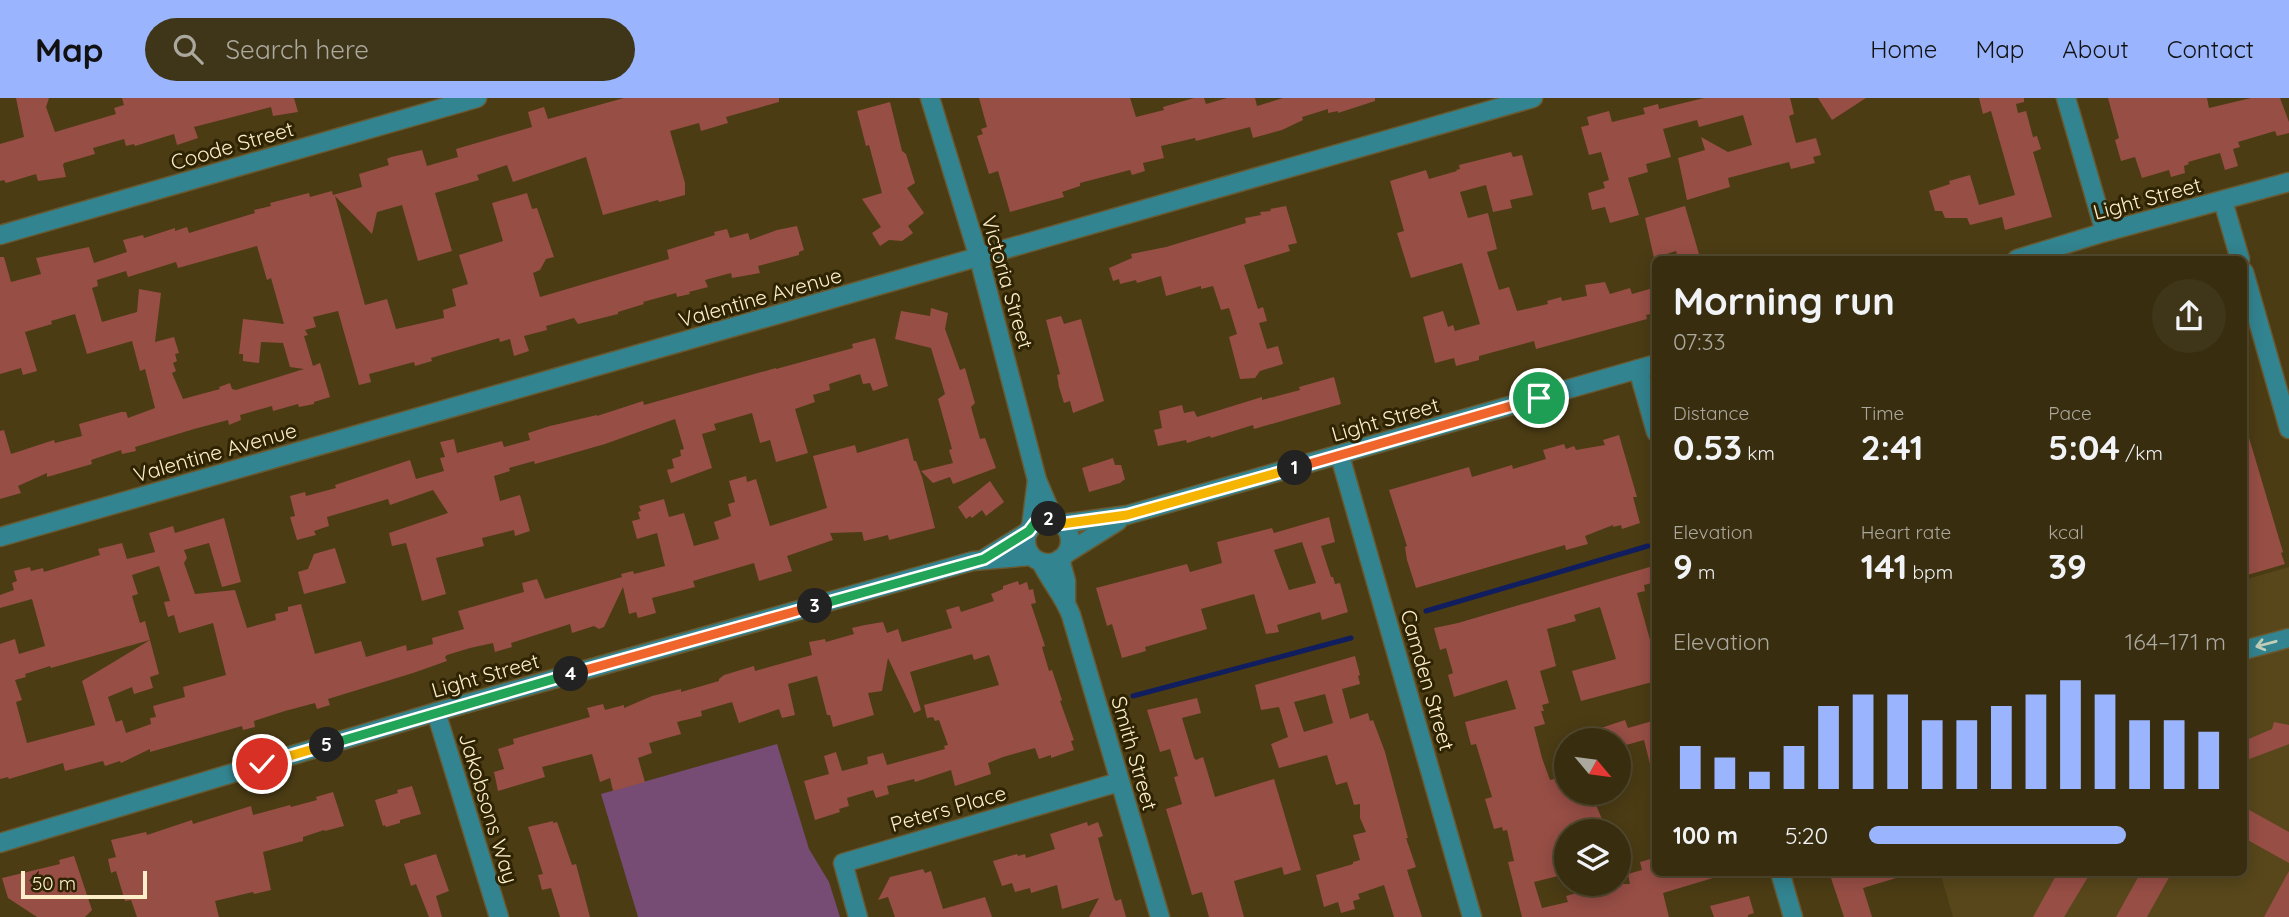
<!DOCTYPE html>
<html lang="en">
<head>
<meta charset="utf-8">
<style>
	:root { --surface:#382d0f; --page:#3f3518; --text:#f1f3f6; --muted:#aba89e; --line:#52492f; --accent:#9ab5fd }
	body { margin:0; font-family:Quicksand,sans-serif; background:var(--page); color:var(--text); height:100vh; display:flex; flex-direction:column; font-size:26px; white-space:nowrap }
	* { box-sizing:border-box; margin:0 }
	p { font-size:23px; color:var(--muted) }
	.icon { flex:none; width:38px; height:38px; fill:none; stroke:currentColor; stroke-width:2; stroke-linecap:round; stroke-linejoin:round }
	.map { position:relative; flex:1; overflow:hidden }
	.side { position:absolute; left:1652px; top:158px; width:595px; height:620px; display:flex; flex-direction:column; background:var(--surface); border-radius:10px; box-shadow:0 4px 18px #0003,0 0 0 2px var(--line) }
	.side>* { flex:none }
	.needle { width:46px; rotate:119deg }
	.buttons { position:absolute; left:1554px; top:630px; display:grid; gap:14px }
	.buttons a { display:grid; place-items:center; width:77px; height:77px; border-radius:50%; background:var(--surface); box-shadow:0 4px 18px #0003,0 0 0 2px var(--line); font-size:35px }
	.scale { position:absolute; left:21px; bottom:18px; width:126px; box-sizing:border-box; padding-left:7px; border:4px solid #feefcb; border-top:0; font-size:19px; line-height:24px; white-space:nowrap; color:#feefcb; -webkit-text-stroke:5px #2e2303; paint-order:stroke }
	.pin { position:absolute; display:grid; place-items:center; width:60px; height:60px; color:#fff; margin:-30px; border:4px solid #fff; border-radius:50%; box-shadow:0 2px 7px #0007 }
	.km { position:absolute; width:35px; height:35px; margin:-18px; border-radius:50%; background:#222; color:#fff; font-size:19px; line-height:35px; text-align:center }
	.round { display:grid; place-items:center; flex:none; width:74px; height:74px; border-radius:37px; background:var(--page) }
	.summary { display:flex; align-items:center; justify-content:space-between; height:119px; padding:0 21px }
	h1 { font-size:38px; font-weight:700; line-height:52px }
	.metrics { display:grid; grid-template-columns:repeat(3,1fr); gap:10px; height:119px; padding:7px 21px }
	.metrics div { display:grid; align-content:center }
	.metrics b { font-size:35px; font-weight:700 }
	.metrics small { font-size:19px; font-weight:400 }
	.metrics p { font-size:19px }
	.chart { height:196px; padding:14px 21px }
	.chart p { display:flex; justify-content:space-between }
	.chart svg { width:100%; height:126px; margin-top:7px; stroke:var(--accent); stroke-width:6 }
	ul { padding:0 21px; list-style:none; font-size:23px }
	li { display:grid; grid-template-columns:112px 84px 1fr; align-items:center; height:52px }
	li i { height:18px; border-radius:9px; background:var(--accent) }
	header { display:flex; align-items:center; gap:42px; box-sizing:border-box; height:98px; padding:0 35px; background:var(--accent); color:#111 }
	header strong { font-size:33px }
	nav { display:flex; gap:38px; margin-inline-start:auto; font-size:24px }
	.search { width:490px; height:63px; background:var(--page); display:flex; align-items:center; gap:18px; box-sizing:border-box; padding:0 24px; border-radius:38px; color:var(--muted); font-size:26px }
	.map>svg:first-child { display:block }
	.built { fill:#58471b }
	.green { fill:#764c74 }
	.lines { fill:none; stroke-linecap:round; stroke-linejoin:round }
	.stream { stroke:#101d5f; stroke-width:5 }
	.building { fill:#974e45; fill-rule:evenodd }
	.minor-casing { stroke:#685931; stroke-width:21 }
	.minor { stroke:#328490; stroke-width:18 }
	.oneway { stroke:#c1cfb9 }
	.split-1-casing { stroke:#fff; stroke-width:14 }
	.split-2-casing { stroke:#fff; stroke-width:14 }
	.split-3-casing { stroke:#fff; stroke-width:14 }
	.split-4-casing { stroke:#fff; stroke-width:14 }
	.split-5-casing { stroke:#fff; stroke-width:14 }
	.split-6-casing { stroke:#fff; stroke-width:14 }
	.split-1 { stroke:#f0652b; stroke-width:9 }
	.split-2 { stroke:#f5b400; stroke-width:9 }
	.split-3 { stroke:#22a559; stroke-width:9 }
	.split-4 { stroke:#f0652b; stroke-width:9 }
	.split-5 { stroke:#22a559; stroke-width:9 }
	.split-6 { stroke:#f5b400; stroke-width:9 }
	.labels { text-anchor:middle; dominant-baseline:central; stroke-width:6; stroke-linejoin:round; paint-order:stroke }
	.street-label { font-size:21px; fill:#feefcb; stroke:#2e2303 }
</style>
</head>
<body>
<header>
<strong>Map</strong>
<div class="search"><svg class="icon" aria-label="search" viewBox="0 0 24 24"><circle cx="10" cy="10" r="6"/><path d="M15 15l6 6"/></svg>Search here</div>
<nav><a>Home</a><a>Map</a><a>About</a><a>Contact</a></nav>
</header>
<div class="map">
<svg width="2289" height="819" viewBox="0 0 2289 819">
	<rect width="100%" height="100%" fill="#4b3c14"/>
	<polygon class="built" points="2289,469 2289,819 1953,819 1940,774 2244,774 2244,482"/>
	<polygon class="green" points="777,646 809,751 829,784 840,819 638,819 601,696"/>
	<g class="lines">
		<g class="stream">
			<polyline points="1426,513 1648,448"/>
			<polyline points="1133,598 1351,540"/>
		</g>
	</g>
	<g class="building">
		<polygon points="16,0 49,0 46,9 55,34 116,16 114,10 124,7 122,0 294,0 298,14 273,18 271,9 194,29 198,40 177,47 174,36 135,48 134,46 126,48 124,41 93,50 95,56 64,65 63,67 66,79 38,83 36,76 6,85 4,82 0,83 0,46 24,39"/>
		<path d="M624,0H779V4L726,19L728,25L701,33L699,25L670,33L685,85V97L659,104L658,102L603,117L586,59L513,84L507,67L477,77L479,82L435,95L452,153L418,163L402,107L377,114L372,136L335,98L365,207L387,201L396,231L444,220L443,212L456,208L452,191L468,186L459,157L503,143L492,105L527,95L532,111L537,110L554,159L546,161L540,172L533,175L540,199L669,161L667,152L715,137L714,134L727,131L730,140L748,135L750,142L777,132L797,128L804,152L799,154V157L758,168L760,175L732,180L731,175L705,182L708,189L689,194L690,196L677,199L676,195L643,204L644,206L618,214V216L578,226L574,220L546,228L547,232L524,238L529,253L514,258L510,241L500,244L499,240L431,260L432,263L415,268L414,264L369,276L371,284L359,287L338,213L313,219L316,229L305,232L308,237L304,238L313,268L320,265L330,299L314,304V306L299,309L298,306L273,313L272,308L240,317L241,322L229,327L228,322L194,331L135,349L136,353L122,356L121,352L91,362L92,366L61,375L47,379V375L18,388L21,395L0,401V333L4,332L11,356L54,342L55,345L82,338L79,326L121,314H126L128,320L155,310L145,271L140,273L132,243L87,256L75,216L51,223L52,226L25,234L37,273L23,277L21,270L0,276V159H4L11,184L41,176L36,160L89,149L94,165L127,154L123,142L143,137L144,140L175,130V133L187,129L189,135L255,115L254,112L271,108L270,105L309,95L310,99L332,93L333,97L362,89L359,76L389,67L387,61L391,59L422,52L427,68L458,59L456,51L532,29L528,14L544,9L548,21ZM257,148L267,182L271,180L284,226L243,221L239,256H243V263L259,265L261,244L283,245L290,269L304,271L236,292L232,291L230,285L219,289L220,291L183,301L172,275L176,273L173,265L177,263L175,256L179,255L174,239L155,244L161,195L139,191L137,214L102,224L92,190L98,188L97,182L126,173L128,179L176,164L178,170Z"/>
		<polygon points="979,0 1130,0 1136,19 1164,12 1163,9 1194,0 1204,0 1206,6 1227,0 1255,0 1257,8 1283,0 1375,0 1375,3 1338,15 1338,13 1328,15 1328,11 1302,19 1303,22 1282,32 1253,40 1250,29 1196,43 1195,40 1161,48 1164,60 1143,65 1145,73 1132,77 1130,72 1080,85 1080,88 1062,94 1064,99 1010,114 998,73 989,76 977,38 983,36 981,31 987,29"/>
		<polygon points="1704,0 1790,0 1794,16 1789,18 1796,45 1816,40 1821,57 1813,59 1815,65 1791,71 1789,64 1728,80 1730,89 1687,102 1678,60 1705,52 1701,39 1728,54 1752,47 1743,17 1699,29 1697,22 1663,31 1671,59 1646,66 1648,74 1628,80 1639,117 1610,125 1605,109 1592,112 1588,95 1605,90 1603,84 1609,82 1601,54 1589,57 1581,29 1589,27 1587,19 1609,13 1612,24 1645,16 1643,10 1658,6 1659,11"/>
		<polygon points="1818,0 1866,0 1832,22"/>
		<polygon points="1979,0 2024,0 2024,4 2016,6 2018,15 2026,13 2033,39 2037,38 2041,51 2033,54 2052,119 2005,132 2002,119 1970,127 1967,120 1945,120 1942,113 1935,113 1929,93 1950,86 1949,83 1970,77 1979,107 2015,97 1991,13 1983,16"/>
		<polygon points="2108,0 2207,0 2209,10 2251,0 2280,0 2289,24 2289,35 2277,38 2275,33 2238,44 2240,49 2233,51 2238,68 2225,72 2220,55 2188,64 2189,66 2184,68 2185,75 2171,79 2169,72 2142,80 2135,59 2121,63 2115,42 2119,40"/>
		<polygon points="890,4 902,53 906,56 915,85 907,90 924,115 908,128 913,135 902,143 889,142 880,148 872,135 881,129 862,101 882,95 869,47 866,48 857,13"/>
		<polygon points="1511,54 1513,59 1522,57 1533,97 1510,102 1512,110 1493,114 1486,87 1460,94 1468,120 1488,115 1497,151 1487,154 1499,192 1509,189 1517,213 1548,206 1547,203 1561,199 1562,203 1587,198 1585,187 1605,184 1610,196 1630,190 1632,196 1653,190 1656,215 1646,217 1647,221 1536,251 1534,243 1479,258 1479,262 1456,268 1454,260 1435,265 1423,219 1443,213 1448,229 1453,227 1455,233 1480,226 1462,165 1411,180 1397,135 1404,133 1390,83 1426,72 1429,81 1457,73 1456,72 1460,71 1459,67"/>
		<polygon points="1286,108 1297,145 1288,147 1290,153 1244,167 1258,211 1263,209 1267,223 1259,225 1267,251 1278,248 1283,266 1260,273 1255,280 1240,281 1229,239 1237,236 1229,210 1221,212 1213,188 1201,191 1201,188 1166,198 1161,178 1137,185 1136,182 1120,186 1119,181 1113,183 1109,170 1132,160 1131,156 1166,149 1246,125 1245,120 1261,117 1260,114 1271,113 1270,111"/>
		<polygon points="1685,108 1699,156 1682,161 1680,156 1677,157 1676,153 1654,160 1645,120"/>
		<polygon points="931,210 948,215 945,231 960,272 965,270 975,305 971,309 980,341 985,340 996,370 953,386 950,379 933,385 921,373 953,365 949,352 952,351 938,301 945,296 931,250 895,241 901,213 930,218"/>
		<polygon points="1061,218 1064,226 1081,221 1104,303 1073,315 1070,303 1064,305 1059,289 1057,277 1060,276 1046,222"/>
		<polygon points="875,240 888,288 873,293 870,285 863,286 860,276 829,286 830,292 813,297 815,304 795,311 808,355 776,364 770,342 760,345 752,315 714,326 716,332 702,336 712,370 671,385 667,372 674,370 672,361 681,358 680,352 684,351 675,321 605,346 535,366 534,363 509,370 510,373 494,378 500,403 520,397 530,433 515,438 514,432 482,440 484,448 436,460 446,496 422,503 406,445 392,448 389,435 448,415 433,392 390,407 388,401 327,419 329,428 314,433 316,437 297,442 290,419 295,418 290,398 305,394 306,398 336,390 335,387 410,362 416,381 444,373 440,360 445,359 440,344 454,341 457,355 502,343 504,349 530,342 528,335 550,328 597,317 597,318 643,303 644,307 776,270 776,271 853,250 852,246"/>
		<polygon points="1334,279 1341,306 1254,331 1253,327 1211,340 1210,338 1187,345 1186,342 1158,348 1154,332 1162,330 1159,313 1182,307 1184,315 1194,313 1197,319 1262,299 1262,302 1300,292 1299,289"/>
		<polygon points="2244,333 2247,333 2283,454 2281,455 2285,466 2244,478"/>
		<polygon points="1619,337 1637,399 1633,399 1640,425 1622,431 1621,427 1613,429 1613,427 1585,438 1588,446 1566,452 1565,447 1416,490 1407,462 1405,449 1407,448 1389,392 1469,369 1472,379 1512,367 1513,371 1546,361 1543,352 1564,346 1566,351 1574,348 1576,352 1605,347 1603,342"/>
		<path d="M908,340L914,363H916L922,379L935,430L889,442L888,437L864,443L862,434L830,435L833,442L787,458L792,473L759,483L754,465L693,483L695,489L652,500L656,515L638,520L636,514L629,516L623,489L604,529L599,531L594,528L572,535L570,526L511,545L512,549L495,554L493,545L470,550L447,557L445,559L447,563L413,575L328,601L330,607L317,611L315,605L285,613L254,623L255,629L243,632L242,628L150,654V651L121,665L120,663L105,668L103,663L65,673L63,665L9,681L8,679L0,681V546L15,541L19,556L45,548L32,501L0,510V497L14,492L12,485L17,483L14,473L30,469L31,473L43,470L44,474L100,457L98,451L122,445L127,461L155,454L149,435L173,428L175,435L224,420L241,484L222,489L209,445L184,452L187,460L184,465L195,496L235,492L247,530L276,522L275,516L288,513V509L301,506L315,556L361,543L366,559L406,547L407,553L433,546L432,540L464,531L458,513L524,494L522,485L537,481L545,501L622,479L621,476L633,473L634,476L665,468L657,435L637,441L632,423L640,421L638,414L641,413L639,408L664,401L669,419L684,415L694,448L719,441L714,424L731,418L728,406L735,404L729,383L746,378L747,384L756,381L770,428L827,410L813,358L855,347L857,355ZM159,468L170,503L164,504L168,519L174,517L179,535L213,525L226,577L183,589L185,599L153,608L156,619L150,620L151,626L126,635L122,622L116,624L108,599L132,589L134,596L153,590L150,579L159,576L150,542L82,583L95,627L27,645L16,604L22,602L15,582L26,579L25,576L50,568L51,570L150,542L145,523L140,525L132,498L138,496L132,477Z"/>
		<polygon points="1113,360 1115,367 1121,367 1125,381 1120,385 1089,394 1082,370"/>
		<polygon points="990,383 1004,404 986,418 982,412 972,420 970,418 966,421 958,409"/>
		<path d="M1329,419L1335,444L1321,448L1331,479H1333L1335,486L1340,485L1348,514L1322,522L1320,514L1277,527L1279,534L1266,536L1254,496L1201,511L1207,531L1145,549L1146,553L1122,560L1112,526L1107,528L1096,490L1187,466L1190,474L1222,465L1217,444L1272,430L1274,435ZM1302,444L1316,485L1289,492L1274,452Z"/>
		<polygon points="335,450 346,485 304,496 298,474 308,471 314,456"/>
		<polygon points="1653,468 1656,484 1644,487 1645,493 1637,495 1652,549 1656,548 1656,583 1581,603 1572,573 1616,561 1600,509 1574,517 1576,523 1547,531 1556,568 1540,573 1549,605 1542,607 1544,613 1541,613 1545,626 1534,629 1542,660 1550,682 1566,678 1566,695 1591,695 1607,733 1566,733 1566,776 1534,784 1542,810 1568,804 1566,798 1601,788 1600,786 1630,786 1628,776 1642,772 1640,764 1654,760 1656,774 1723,774 1723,777 1663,795 1669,819 1522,819 1508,764 1514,763 1507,732 1503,733 1502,729 1494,731 1485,701 1492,699 1476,646 1471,647 1465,624 1516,611 1507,582 1454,599 1448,577 1453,575 1446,550 1440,552 1434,530 1458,525"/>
		<polygon points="1018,483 1019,487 1027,484 1029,492 1033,491 1036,505 1031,506 1045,548 1042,549 1049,573 1052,572 1062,602 1060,603 1074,642 1071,643 1074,652 1051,660 1051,657 1039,661 1035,650 1003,659 988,665 991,676 955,688 951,672 915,684 914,681 887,688 889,696 876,700 873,692 847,700 849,708 839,711 840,714 815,722 804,683 829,676 824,658 836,654 842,673 868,666 867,659 883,655 887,667 945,651 944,648 948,647 939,622 935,623 933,619 927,620 924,607 999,587 989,557 974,562 972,556 910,574 921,612 914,615 888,560 882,593 868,595 874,617 833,629 830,617 827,617 817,578 788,586 795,617 782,620 779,611 739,625 732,604 701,613 702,618 677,624 681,636 649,645 652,655 638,660 645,684 613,693 610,680 600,684 592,656 542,669 545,679 498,693 494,674 504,671 498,651 514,646 513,641 590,619 587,610 603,606 605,612 624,607 624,610 652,598 681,591 681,594 719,583 719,581 724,577 754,568 755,573 812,557 809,544 825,541 826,544 854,536 852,530 865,527 883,524 887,535 898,531 902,544 952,530 946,512 959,508 961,514 994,503 991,496 1003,491 1003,488"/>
		<path d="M1355,558L1360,577L1358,578L1360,586L1342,591L1350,621L1368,615L1370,623L1373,622L1385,654L1408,740H1406L1416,769L1407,772L1422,819H1394L1384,787L1358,796L1360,801L1353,803L1355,811L1341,815L1338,804L1324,809L1316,777L1353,766V764L1360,762L1353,737L1366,734L1360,720V706L1354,707L1347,684L1336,687L1327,657L1279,670L1271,646L1288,639L1279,609L1261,612L1255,587ZM1325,596L1333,625L1304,634L1294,604Z"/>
		<polygon points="1197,600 1201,615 1182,620 1194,660 1196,662 1203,659 1215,699 1274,681 1301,772 1284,777 1282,769 1234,783 1244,819 1209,819 1202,794 1192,797 1166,711 1182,706 1174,679 1178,678 1170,651 1160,654 1147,612"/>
		<polygon points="1625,622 1628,630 1656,622 1656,669 1651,670 1644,642 1619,649 1619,642 1575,642 1574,639"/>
		<polygon points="2274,624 2289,627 2289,646 2244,663 2244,643 2272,631"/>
		<polygon points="412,688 421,716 400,722 400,725 386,729 385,727 383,728 375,702 398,695 397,692"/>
		<polygon points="333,694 344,728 325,733 324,732 303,739 303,743 263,754 271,792 254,796 253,794 215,803 219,819 137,819 131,802 125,803 116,773 111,775 108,761 116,759 111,742 146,734 147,737 192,722 193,726 251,708 253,717 290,707 291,709 317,702 316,699"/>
		<polygon points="2244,709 2289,734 2289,765 2244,740"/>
		<polygon points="553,723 553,725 557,724 572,767 576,766 590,819 560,819 551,790 542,792 538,777 543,776 528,729"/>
		<polygon points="1087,724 1088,728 1098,724 1103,738 1098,740 1114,800 1116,803 1121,801 1126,819 1089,819 1099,800 1062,811 1057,787 1031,795 1030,790 1015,794 1012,785 1002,788 993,763 1017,756 1018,758 1025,756 1026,760 1055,751 1050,736"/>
		<polygon points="436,756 449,793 436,798 442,819 429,819 416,786 411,788 404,766"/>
		<polygon points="74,758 92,812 85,819 37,819 8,800 2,780 60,766 59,762"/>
		<polygon points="923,771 925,775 931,773 943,811 985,799 992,819 895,819 888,799 878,802 890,779"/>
		<polygon points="2289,773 2289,819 2264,819"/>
		<polygon points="1829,774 1906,774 1906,777 1863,790 1872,819 1844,819"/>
		<polygon points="2058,774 2091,774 2064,819 2033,819"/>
		<polygon points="2141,774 2172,774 2147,819 2116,819"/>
		<polygon points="1749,798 1754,815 1748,817 1748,819 1714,819 1710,808"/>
	</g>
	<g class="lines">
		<defs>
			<g id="minor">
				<polyline points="930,0 979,160 1037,382 1054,422"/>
				<polyline points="2066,0 2105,134"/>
				<polyline points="2223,103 2240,161"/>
				<polyline points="0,137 477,0"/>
				<polyline points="2017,161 2105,134 2289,84"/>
				<polyline points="2244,174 2289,331"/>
				<polyline points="1638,271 1656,334"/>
				<polyline points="1340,358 1472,819"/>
				<circle cx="1048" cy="443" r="22"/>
				<polyline points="1061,426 1127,417 1656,266"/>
				<polyline points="1031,429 1037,382"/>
				<polyline points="0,439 1533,0"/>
				<polyline points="1067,455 1118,423"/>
				<polyline points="984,461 1029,433"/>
				<polyline points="1060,461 1066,483 1066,504"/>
				<path d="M1041,464C1050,483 1064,498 1071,517L1160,819"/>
				<polyline points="2244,552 2289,540"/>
				<polyline points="436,614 499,819"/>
				<polyline points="0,745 436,614 973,463 1031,458"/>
				<polyline points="1780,774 1793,819"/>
				<polyline points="858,819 843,765 1119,684"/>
			</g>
		</defs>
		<use href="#minor" class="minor-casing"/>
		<use href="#minor" class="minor"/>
	</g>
	<defs><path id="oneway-shaft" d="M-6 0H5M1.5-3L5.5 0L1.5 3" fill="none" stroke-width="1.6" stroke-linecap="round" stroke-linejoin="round" transform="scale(1.75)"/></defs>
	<use class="oneway" href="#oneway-shaft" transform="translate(2266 546) rotate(165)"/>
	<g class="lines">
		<defs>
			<polyline id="split-1" points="1295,370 1539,300"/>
			<polyline id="split-2" points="1049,421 1061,426 1127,417 1295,370"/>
			<polyline id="split-3" points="815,508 984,461 1029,433 1035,425 1049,421"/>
			<polyline id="split-4" points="571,576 815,508"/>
			<polyline id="split-5" points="327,647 571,576"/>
			<polyline id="split-6" points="262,666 327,647"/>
		</defs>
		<use href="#split-1" class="split-1-casing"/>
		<use href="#split-2" class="split-2-casing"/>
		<use href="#split-3" class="split-3-casing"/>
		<use href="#split-4" class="split-4-casing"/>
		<use href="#split-5" class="split-5-casing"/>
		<use href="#split-6" class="split-6-casing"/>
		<use href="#split-1" class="split-1"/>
		<use href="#split-2" class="split-2"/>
		<use href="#split-3" class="split-3"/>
		<use href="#split-4" class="split-4"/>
		<use href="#split-5" class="split-5"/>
		<use href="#split-6" class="split-6"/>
	</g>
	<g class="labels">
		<g class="street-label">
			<text transform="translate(232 47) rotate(-16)">Coode Street</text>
			<text transform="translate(2147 100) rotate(-15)">Light Street</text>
			<text transform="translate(1008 184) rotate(74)">Victoria Street</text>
			<text transform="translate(760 199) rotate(-16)">Valentine Avenue</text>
			<text transform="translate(1385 321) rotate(-16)">Light Street</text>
			<text transform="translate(215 354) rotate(-16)">Valentine Avenue</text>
			<text transform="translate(485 577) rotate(-16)">Light Street</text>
			<text transform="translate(1428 582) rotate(74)">Camden Street</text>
			<text transform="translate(1135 655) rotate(74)">Smith Street</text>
			<text transform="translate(489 710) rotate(73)">Jakobsons Way</text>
			<text transform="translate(948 710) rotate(-16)">Peters Place</text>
		</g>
	</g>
</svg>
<div class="buttons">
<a><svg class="needle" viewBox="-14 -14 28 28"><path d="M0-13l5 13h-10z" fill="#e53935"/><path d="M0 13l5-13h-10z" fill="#aba89e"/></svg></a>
<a><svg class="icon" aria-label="layers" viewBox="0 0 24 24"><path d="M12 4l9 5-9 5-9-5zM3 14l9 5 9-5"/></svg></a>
</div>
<div class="scale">50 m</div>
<div class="pin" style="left:1539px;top:300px;background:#1e9e55"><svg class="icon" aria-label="arrive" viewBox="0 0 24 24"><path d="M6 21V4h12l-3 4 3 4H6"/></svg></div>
<div class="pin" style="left:262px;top:666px;background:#d93025"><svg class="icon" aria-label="check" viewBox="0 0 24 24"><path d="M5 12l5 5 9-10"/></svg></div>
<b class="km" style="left:1295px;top:370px">1</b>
<b class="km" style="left:1049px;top:421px">2</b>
<b class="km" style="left:815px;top:508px">3</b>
<b class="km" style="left:571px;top:576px">4</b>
<b class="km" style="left:327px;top:647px">5</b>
<section class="side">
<div class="summary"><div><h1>Morning run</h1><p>07:33</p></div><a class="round"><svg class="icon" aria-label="share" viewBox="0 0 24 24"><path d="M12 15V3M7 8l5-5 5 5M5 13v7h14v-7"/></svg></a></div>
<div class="metrics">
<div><p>Distance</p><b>0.53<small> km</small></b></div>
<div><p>Time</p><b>2:41</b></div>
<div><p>Pace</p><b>5:04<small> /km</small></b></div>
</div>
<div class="metrics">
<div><p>Elevation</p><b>9<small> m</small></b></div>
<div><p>Heart rate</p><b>141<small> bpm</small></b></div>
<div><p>kcal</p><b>39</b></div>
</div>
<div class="chart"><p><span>Elevation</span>164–171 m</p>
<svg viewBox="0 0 160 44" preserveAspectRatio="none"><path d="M5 44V29M15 44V33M25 44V38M35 44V29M45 44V15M55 44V11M65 44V11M75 44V20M85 44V20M95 44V15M105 44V11M115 44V6M125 44V11M135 44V20M145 44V20M155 44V24"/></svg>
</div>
<ul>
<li><b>100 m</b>5:20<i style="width:72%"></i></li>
</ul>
</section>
</div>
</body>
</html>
